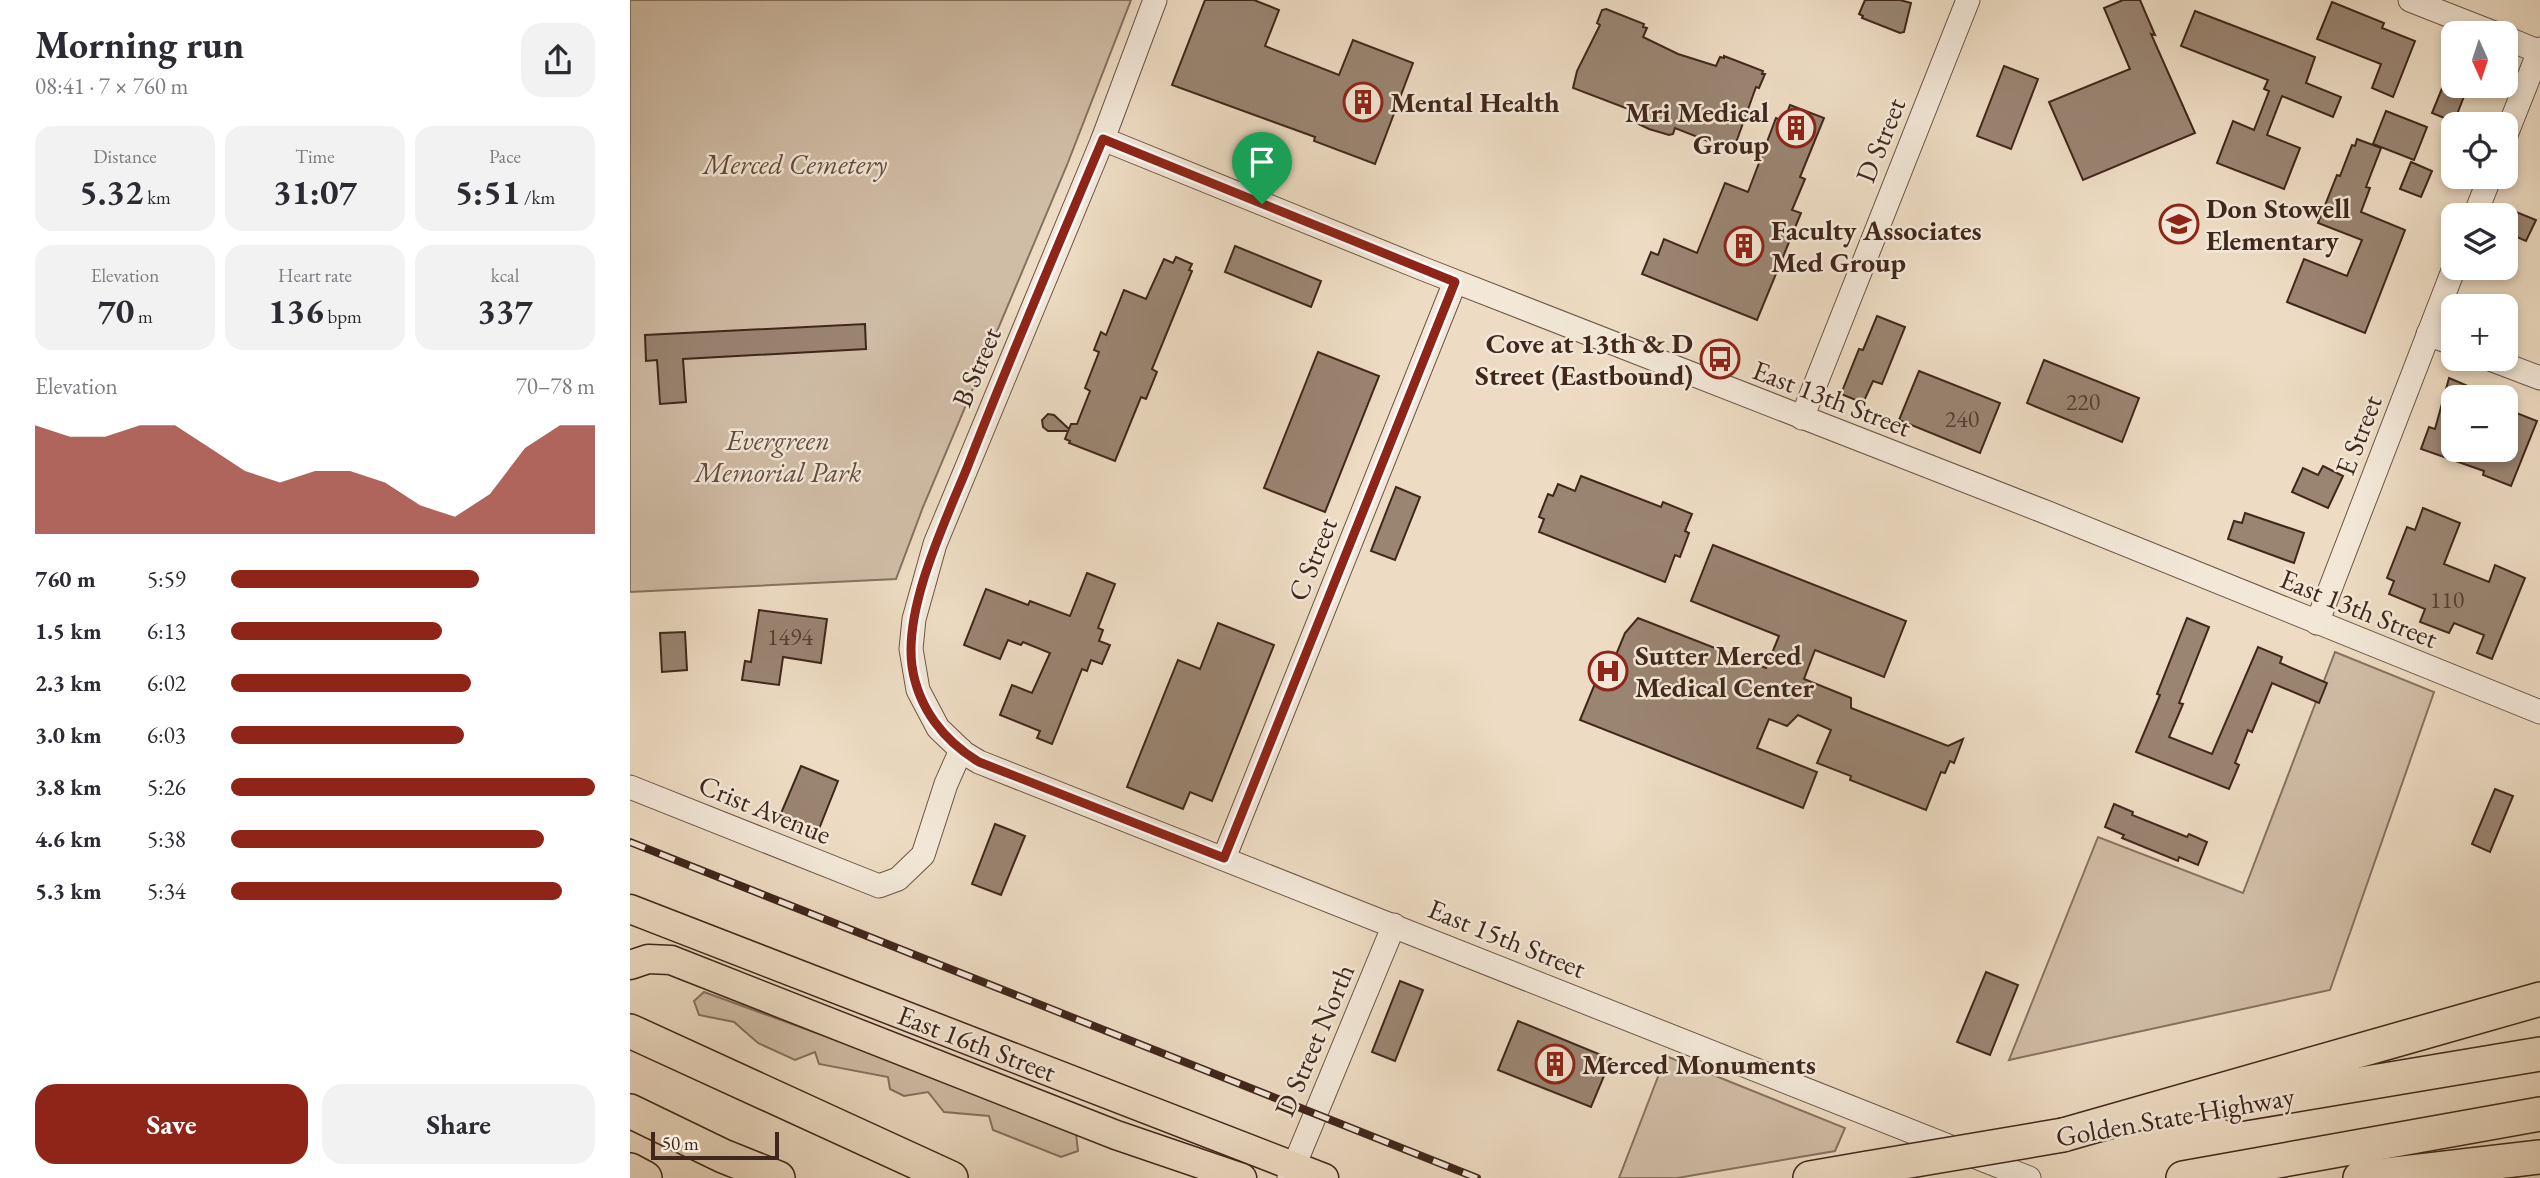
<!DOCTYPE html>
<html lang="en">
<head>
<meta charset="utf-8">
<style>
	:root { --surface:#fff; --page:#f2f2f3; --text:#2b2b33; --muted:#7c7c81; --accent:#8f2418 }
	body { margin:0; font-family:"EB Garamond",serif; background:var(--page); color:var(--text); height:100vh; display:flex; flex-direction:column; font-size:26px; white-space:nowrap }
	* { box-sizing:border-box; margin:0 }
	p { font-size:23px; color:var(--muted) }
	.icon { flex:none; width:38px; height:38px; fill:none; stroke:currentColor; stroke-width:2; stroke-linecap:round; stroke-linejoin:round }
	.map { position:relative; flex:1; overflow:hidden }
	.sheet { display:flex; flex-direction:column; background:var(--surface); width:630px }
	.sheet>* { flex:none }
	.needle { width:46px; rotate:177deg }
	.buttons { position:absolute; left:1811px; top:21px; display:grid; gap:14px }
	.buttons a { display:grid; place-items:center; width:77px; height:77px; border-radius:14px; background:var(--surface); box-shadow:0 4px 10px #0003; font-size:35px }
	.scale { position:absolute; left:21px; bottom:18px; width:128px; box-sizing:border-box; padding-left:7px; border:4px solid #40271b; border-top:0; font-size:19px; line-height:24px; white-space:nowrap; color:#40271b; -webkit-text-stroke:5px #f3e8d8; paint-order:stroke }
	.pin { position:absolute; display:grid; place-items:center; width:60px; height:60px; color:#fff; margin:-72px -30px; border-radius:50% 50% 50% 0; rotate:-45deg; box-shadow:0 0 7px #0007 }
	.pin .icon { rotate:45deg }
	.round { display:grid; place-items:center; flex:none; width:74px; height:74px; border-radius:21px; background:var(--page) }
	.overview { display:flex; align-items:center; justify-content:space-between; height:119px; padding:0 35px }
	h1 { font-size:38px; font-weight:700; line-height:52px }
	.figures { display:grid; grid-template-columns:repeat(3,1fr); gap:10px; height:119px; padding:7px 35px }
	.figures div { display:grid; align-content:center; border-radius:18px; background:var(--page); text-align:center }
	.figures b { font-size:35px; font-weight:700 }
	.figures small { font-size:19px; font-weight:400 }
	.figures p { font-size:19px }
	.chart { height:196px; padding:14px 35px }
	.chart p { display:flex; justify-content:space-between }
	.chart svg { width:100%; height:126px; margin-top:7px; fill:var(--accent); opacity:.7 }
	.action { display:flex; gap:14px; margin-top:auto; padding:14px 35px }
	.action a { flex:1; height:80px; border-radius:21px; background:var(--accent); color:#fff; font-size:28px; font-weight:700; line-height:80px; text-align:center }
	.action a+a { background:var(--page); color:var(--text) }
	ul { padding:0 35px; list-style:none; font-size:23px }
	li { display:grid; grid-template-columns:112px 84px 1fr; align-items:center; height:52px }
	li i { height:18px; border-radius:9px; background:var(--accent) }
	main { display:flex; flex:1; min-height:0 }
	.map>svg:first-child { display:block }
	.green { fill:#d0bda6; stroke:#887260; stroke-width:2 }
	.building { fill:#9a8572; stroke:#40271b; stroke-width:2 }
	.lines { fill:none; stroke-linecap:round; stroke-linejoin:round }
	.minor-casing { stroke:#6b5445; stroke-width:25 }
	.major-casing { stroke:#40271b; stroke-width:31 }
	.highway-casing { stroke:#40271b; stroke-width:36 }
	.minor { stroke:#f3e8d8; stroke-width:23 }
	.major { stroke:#eddcc3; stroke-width:28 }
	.highway { stroke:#eddcc3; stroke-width:33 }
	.rail-casing { stroke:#40271b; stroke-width:8 }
	.rail { stroke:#f3e8d8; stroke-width:5; stroke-dasharray:16; stroke-linecap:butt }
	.highway-bridge-casing { stroke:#40271b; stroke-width:36; stroke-linecap:butt }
	.highway-bridge { stroke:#eddcc3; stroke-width:33 }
	.route-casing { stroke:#fff; stroke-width:14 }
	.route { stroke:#8f2418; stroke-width:9 }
	.labels { text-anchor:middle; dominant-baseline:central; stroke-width:5; stroke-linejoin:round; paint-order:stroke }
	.number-label { font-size:24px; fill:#563e31 }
	.poi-label { font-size:28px; font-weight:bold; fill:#40271b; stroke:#f3e8d8; text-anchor:start }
	.street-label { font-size:28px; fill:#40271b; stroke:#f3e8d8 }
	.park-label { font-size:28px; font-style:italic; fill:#644c3e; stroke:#f3e8d8 }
</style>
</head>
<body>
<main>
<section class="sheet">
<div class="overview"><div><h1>Morning run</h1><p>08:41 · 7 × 760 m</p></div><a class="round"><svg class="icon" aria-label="share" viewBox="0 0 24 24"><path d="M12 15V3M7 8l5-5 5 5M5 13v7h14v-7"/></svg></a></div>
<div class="figures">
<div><p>Distance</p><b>5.32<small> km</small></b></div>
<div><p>Time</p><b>31:07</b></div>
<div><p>Pace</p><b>5:51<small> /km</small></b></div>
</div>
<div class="figures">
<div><p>Elevation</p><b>70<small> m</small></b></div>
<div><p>Heart rate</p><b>136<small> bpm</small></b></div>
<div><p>kcal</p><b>337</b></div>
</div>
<div class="chart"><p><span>Elevation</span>70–78 m</p>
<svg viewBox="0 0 160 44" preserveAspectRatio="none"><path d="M0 44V6L10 10L20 10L30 6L40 6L50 14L60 22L70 26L80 22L90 22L100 26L110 34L120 38L130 30L140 14L150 6L160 6V44z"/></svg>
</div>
<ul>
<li><b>760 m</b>5:59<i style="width:68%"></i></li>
<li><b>1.5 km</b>6:13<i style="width:58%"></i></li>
<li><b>2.3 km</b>6:02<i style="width:66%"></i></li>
<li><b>3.0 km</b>6:03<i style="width:64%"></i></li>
<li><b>3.8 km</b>5:26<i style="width:100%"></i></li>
<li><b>4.6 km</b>5:38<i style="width:86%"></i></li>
<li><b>5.3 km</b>5:34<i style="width:91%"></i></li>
</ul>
<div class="action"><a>Save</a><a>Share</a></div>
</section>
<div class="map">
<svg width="1910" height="1178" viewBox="0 0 1910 1178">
	<rect width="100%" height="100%" fill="#eddcc3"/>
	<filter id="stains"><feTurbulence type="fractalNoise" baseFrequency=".00286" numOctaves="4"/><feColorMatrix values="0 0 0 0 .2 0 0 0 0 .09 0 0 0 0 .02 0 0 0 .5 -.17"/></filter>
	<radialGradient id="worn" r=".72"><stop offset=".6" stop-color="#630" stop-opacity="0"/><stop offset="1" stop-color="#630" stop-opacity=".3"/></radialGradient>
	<g class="green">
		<polygon points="0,0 501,0 437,165 293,507 266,579 0,592"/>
		<polygon points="1705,652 1804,692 1700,990 1379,1060 1468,837 1613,893"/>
		<polygon points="74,992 288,1070 446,1133 448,1151 431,1157 363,1130 359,1116 314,1112 298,1092 274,1096 260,1089 258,1077 189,1064 185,1052 165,1060 128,1043 104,1022 69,1015 64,1001"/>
		<polygon points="1036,1056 1215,1128 1205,1151 1047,1178 989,1178"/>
	</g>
	<g class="building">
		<polygon points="575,0 624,0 649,10 635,46 709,75 723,40 783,63 745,164 684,141 685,137 542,85"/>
		<polygon points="1235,0 1270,0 1281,3 1274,32 1270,33 1232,18 1233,16 1229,14"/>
		<polygon points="1493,0 1510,0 1525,35 1521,34 1565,133 1453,180 1419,102 1500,69 1474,8"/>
		<polygon points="1702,2 1754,23 1752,28 1785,41 1763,97 1742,88 1751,64 1687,39"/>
		<polygon points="976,9 1014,24 1013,27 1017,28 1013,37 1048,54 1086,66 1090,57 1094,58 1094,56 1133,71 1132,74 1135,74 1129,88 1126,87 1103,151 1045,128 1043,134 1039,135 1019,129 1000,120 1002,118 998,116 1001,110 943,88 947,71 970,25 967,23 972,10"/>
		<polygon points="1565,11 1685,57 1676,83 1711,97 1703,117 1652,96 1637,135 1670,148 1654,189 1587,163 1603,121 1624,130 1639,91 1634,89 1638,80 1551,46"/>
		<polygon points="1374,66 1408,79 1381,149 1347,136"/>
		<polygon points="1813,86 1838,86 1824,122 1802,113"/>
		<polygon points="1160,105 1194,118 1170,177 1175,179 1162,210 1171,213 1127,320 1012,274 1021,252 1028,255 1034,239 1067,253 1095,183 1118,192 1146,118 1154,121"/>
		<polygon points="1756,111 1797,127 1784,160 1743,144"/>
		<polygon points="1727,139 1751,148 1736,187 1740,188 1731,212 1775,230 1735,333 1657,302 1674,259 1717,276 1732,240 1688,223 1707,175 1710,176 1722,145 1725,146"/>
		<polygon points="1781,162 1802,171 1791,197 1770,189"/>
		<polygon points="1881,210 1906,220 1896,241 1887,237 1876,263 1876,222"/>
		<polygon points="605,246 691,281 681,307 595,272"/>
		<polygon points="546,257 562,264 559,270 562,271 522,369 527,372 516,399 511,397 485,461 439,443 440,441 435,439 438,431 418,431 413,427 412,420 418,414 424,415 439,429 441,424 447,424 460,391 455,388 469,352 464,350 471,332 476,335 494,290 516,299 534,259 543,263"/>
		<polygon points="1247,316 1275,327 1252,384 1243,381 1233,403 1211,394 1229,349 1233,350"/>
		<polygon points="235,324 236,349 53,359 56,402 30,404 27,360 16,361 15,335"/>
		<polygon points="688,352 749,376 695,512 634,488"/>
		<polygon points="1414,360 1509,398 1492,442 1397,403"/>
		<polygon points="1289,371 1370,403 1350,453 1269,420"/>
		<polygon points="1819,378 1838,386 1835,397 1824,397 1824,450 1876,450 1876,417 1879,410 1907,421 1881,486 1853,475 1854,471 1791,449 1799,427 1805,429"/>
		<polygon points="1693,466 1713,476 1698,508 1662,492 1673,468 1688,475"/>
		<polygon points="951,476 1031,507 1033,502 1062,514 1055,531 1059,533 1050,557 1045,555 1035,582 909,532 914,519 909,517 918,494 923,496 928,484 945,491"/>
		<polygon points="766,487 790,497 765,560 741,551"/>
		<polygon points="1793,508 1830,523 1814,564 1859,582 1865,565 1895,578 1862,659 1847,653 1854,635 1824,623 1819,633 1790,622 1795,609 1759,594 1764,581 1757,578 1777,527 1785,530"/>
		<polygon points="1615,513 1674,533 1664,563 1598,539 1604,521 1612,523"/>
		<polygon points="1083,545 1276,621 1254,677 1185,650 1174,679 1221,698 1221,708 1318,746 1333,739 1324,763 1320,761 1315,773 1311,772 1296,810 1220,780 1221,776 1187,763 1201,730 1168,715 1157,726 1139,719 1127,748 1187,772 1173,808 950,720 973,664 981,667 995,633 1008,618 1136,668 1149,636 1061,601"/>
		<polygon points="457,573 485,584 468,628 473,630 469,641 480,645 472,664 461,660 457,671 452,669 422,744 407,738 410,731 370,715 382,685 402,693 420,653 393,642 391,645 378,640 370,659 334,645 356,589 398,605 400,601 440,616"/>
		<polygon points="129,610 197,619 191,663 153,657 149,685 112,680 115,661 121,662"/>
		<polygon points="1557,618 1579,627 1549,703 1553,704 1539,737 1582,754 1628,647 1652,657 1650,663 1697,683 1689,703 1642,683 1622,732 1618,730 1605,763 1609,765 1599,789 1506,752 1530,695 1527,694"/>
		<polygon points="588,623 644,645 582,801 560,792 553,809 497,787 548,660 570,669"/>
		<polygon points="55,632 57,670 32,672 30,633"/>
		<polygon points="171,766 208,781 187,834 149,818"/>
		<polygon points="1865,789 1883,796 1860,852 1842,844"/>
		<polygon points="1484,804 1503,812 1502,815 1557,837 1559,834 1577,842 1568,865 1549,857 1548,861 1492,838 1494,835 1475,827"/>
		<polygon points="365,824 395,836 371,895 342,884"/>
		<polygon points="1356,972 1388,985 1360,1055 1327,1042"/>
		<polygon points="770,981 793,990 765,1061 742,1052"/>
		<polygon points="888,1021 981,1059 961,1107 868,1070"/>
	</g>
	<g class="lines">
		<defs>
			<g id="minor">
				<polyline points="525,0 473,139 305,544 284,619 281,649 288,690 308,728 334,753 349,762 1399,1178"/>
				<polyline points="1780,0 1864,33"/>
				<polyline points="1876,38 1910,52"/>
				<polyline points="1876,135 1910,49"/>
				<polyline points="473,139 791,268 1418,513 1910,712"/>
				<polyline points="1845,215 1860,177"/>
				<polyline points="1798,334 1824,344"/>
				<polyline points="1860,359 1910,378"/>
				<polyline points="1172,418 1338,0"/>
				<polyline points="1687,623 1824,268"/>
				<polyline points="0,787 249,886 268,879 293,855 316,784 331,750"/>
				<polyline points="594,858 825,282"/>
				<polyline points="659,1178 764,925"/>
			</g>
			<g id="major">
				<polyline points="0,909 694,1178"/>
				<polyline points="0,965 18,959 41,960 486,1135 612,1178"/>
			</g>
			<g id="highway">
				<polyline points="0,1031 321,1178"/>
				<polyline points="1605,1105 1910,1054"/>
				<polyline points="0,1111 93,1156 148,1178"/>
				<polyline points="1433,1135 1910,999"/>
				<polyline points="0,1170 15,1178"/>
				<polyline points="1180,1178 1238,1168"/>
				<polyline points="1553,1178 1910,1114"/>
				<polyline points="1730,1178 1910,1157"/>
			</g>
		</defs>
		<use href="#minor" class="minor-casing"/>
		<use href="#major" class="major-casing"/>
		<use href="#highway" class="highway-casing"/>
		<use href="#minor" class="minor"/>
		<use href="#major" class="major"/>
		<use href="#highway" class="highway"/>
		<defs>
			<polyline id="rail" points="0,842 847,1178"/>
		</defs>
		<use href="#rail" class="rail-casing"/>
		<use href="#rail" class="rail"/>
		<defs>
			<polyline id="highway-bridge" points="1238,1168 1433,1135"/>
		</defs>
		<use href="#highway-bridge" class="highway-bridge-casing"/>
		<use href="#highway-bridge" class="highway-bridge"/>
	</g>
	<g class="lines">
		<defs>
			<path id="route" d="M473,139L825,282L594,858L349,762C314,741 288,708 282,666C274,607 315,522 337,468C380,357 427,248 473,139Z"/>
		</defs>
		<use href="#route" class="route-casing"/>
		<use href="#route" class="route"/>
	</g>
	<defs>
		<symbol id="building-ring" viewBox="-11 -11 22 22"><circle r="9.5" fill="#f3e8d8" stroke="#8f2418" stroke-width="1.5"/><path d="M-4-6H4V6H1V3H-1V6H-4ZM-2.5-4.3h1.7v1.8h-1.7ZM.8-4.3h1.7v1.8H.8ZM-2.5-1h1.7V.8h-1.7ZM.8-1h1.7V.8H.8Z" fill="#8f2418"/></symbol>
		<symbol id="school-ring" viewBox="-11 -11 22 22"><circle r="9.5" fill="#f3e8d8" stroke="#8f2418" stroke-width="1.5"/><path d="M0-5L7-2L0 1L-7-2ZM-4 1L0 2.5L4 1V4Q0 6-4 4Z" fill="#8f2418"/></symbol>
		<symbol id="bus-ring" viewBox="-11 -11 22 22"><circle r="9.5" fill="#f3e8d8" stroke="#8f2418" stroke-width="1.5"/><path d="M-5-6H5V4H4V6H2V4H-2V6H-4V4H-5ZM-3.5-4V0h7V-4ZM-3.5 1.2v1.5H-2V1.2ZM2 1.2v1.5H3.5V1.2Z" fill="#8f2418"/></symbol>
		<symbol id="hospital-ring" viewBox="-11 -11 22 22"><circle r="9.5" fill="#f3e8d8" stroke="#8f2418" stroke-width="1.5"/><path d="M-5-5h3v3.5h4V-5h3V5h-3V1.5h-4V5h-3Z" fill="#8f2418"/></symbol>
	</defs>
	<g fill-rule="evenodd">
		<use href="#building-ring" x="711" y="80" width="44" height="44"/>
		<use href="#building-ring" x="1144" y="106" width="44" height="44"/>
		<use href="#school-ring" x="1527" y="202" width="44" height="44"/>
		<use href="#building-ring" x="1092" y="224" width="44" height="44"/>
		<use href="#bus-ring" x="1068" y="337" width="44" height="44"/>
		<use href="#hospital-ring" x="956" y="649" width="44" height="44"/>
		<use href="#building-ring" x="903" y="1042" width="44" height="44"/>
	</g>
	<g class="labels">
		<g class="number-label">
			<text x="1453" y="401">220</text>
			<text x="1332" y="418">240</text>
			<text x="1817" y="599">110</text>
			<text x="160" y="636">1494</text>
		</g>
		<g class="poi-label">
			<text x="760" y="102">Mental Health</text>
			<text x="1139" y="112" text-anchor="end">Mri Medical<tspan x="1139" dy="32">Group</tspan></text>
			<text x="1576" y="208">Don Stowell<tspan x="1576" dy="32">Elementary</tspan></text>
			<text x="1141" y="230">Faculty Associates<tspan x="1141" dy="32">Med Group</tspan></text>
			<text x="1063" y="343" text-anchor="end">Cove at 13th &amp; D<tspan x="1063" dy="32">Street (Eastbound)</tspan></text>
			<text x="1005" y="655">Sutter Merced<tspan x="1005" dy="32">Medical Center</tspan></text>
			<text x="952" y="1064">Merced Monuments</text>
		</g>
		<g class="street-label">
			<text transform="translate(1250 140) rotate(-68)">D Street</text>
			<text transform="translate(346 367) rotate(-67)">B Street</text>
			<text transform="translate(1202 398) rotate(21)">East 13th Street</text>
			<text transform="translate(1728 435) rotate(-69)">E Street</text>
			<text transform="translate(682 559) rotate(-68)">C Street</text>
			<text transform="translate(1729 608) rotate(22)">East 13th Street</text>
			<text transform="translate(135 809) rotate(22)">Crist Avenue</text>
			<text transform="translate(877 938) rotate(22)">East 15th Street</text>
			<text transform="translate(684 1040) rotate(-67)">D Street North</text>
			<text transform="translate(347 1043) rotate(21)">East 16th Street</text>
			<text transform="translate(1545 1116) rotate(-10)">Golden State Highway</text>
		</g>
		<g class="park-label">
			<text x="165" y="164">Merced Cemetery</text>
			<text x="148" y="440">Evergreen<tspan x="148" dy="32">Memorial Park</tspan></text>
		</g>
	</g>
	<rect width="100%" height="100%" filter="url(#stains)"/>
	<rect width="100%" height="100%" fill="url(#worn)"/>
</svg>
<div class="buttons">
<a><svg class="needle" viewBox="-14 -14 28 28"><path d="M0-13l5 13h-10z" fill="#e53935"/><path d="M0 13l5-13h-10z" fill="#7c7c81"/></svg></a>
<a><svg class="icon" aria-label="locate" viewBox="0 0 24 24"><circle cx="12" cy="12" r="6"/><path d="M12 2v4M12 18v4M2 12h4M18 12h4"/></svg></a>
<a><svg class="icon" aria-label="layers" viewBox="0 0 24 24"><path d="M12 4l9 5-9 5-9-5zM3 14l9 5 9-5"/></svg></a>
<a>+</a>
<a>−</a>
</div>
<div class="scale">50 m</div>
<div class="pin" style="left:632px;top:204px;background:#1e9e55"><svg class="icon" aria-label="arrive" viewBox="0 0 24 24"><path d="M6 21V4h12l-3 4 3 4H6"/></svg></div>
</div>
</main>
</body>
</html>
